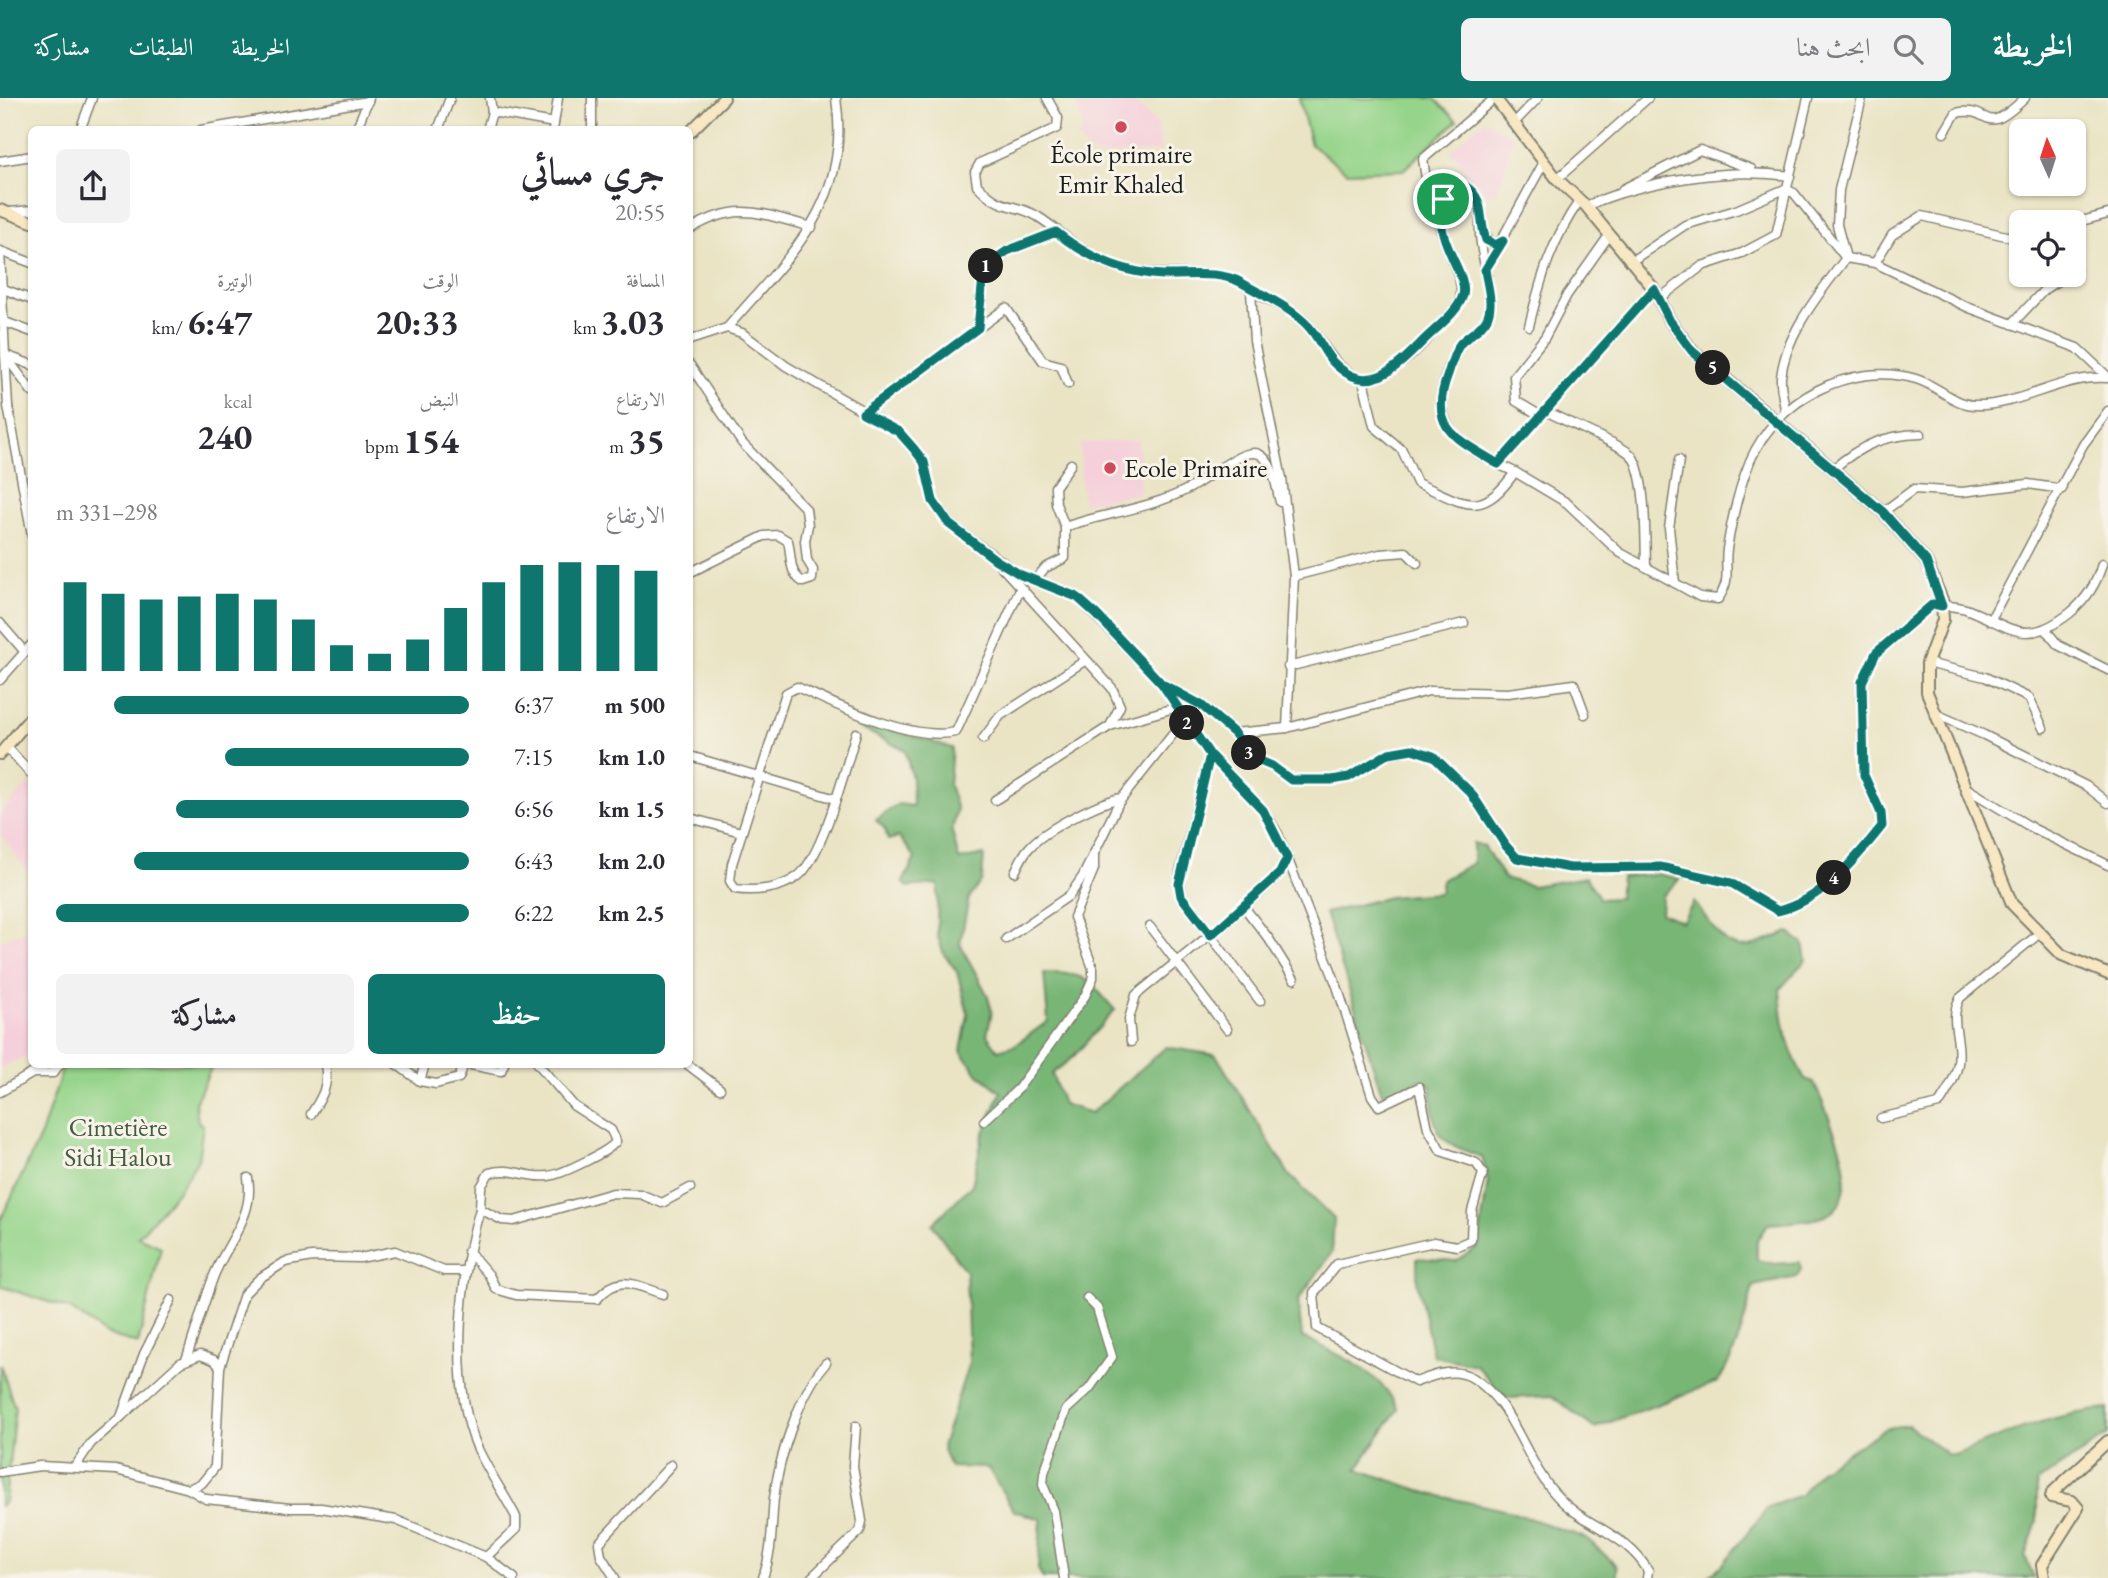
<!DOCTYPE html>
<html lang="ar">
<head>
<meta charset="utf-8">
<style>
	:root { --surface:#fff; --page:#f2f2f3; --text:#2b2b33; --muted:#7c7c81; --accent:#0f766e }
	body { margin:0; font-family:"EB Garamond",Amiri,serif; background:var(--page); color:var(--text); direction:rtl; height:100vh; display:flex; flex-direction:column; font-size:26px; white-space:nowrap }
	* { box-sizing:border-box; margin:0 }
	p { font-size:23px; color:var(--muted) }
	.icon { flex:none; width:38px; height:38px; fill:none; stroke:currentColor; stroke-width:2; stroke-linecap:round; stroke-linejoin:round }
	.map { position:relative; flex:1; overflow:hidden; direction:ltr }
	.sheet { position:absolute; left:28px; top:28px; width:665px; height:942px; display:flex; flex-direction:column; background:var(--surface); border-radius:10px; box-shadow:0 2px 5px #0004; direction:rtl }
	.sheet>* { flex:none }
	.needle { width:46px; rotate:357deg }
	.fabs { position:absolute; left:2009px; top:21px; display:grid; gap:14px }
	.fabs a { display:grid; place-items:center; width:77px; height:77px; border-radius:10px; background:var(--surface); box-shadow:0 2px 5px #0004; font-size:35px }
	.pin { position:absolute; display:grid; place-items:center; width:60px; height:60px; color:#fff; margin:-30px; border:4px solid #fff; border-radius:50%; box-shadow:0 2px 7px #0007 }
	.km { position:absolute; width:35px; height:35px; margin:-18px; border-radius:50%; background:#222; color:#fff; font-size:19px; line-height:35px; text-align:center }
	.round { display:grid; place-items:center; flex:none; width:74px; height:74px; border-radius:10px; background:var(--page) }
	.summary { display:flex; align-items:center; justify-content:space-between; height:119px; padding:0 28px }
	h1 { font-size:38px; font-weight:700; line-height:52px }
	.metrics { display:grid; grid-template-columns:repeat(3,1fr); gap:10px; height:119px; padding:7px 28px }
	.metrics div { display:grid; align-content:center }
	.metrics b { font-size:35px; font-weight:700 }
	.metrics small { font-size:19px; font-weight:400 }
	.metrics p { font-size:19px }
	.chart { height:196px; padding:14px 28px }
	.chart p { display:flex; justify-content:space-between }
	.chart svg { width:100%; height:126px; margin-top:7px; stroke:var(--accent); stroke-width:6 }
	.button { display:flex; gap:14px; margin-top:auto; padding:14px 28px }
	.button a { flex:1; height:80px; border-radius:10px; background:var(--accent); color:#fff; font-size:28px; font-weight:700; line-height:80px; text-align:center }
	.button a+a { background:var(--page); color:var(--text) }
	ul { padding:0 28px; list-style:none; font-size:23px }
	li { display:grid; grid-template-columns:112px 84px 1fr; align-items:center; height:52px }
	li i { height:18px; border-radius:9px; background:var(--accent) }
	header { display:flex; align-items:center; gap:42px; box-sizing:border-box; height:98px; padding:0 35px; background:var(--accent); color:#fff }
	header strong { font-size:33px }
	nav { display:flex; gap:38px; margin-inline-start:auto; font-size:24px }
	.search { width:490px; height:63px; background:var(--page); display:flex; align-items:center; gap:18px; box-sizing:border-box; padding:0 24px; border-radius:10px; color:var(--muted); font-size:26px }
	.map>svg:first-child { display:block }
	.built { fill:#f5cfda }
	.green { fill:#95d48a; stroke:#587853; stroke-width:2 }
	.forest { fill:#78b676; stroke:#4a6949; stroke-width:2 }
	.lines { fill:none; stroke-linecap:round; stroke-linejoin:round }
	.street-casing { stroke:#838070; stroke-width:11 }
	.secondary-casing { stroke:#838070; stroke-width:14 }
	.street { stroke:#fff; stroke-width:8 }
	.secondary { stroke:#f7e8c3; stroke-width:10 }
	.route-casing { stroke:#fff; stroke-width:14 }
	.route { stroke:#0f766e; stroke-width:9 }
	.poi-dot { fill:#d1495b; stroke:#f7f3e8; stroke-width:2.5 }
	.labels { text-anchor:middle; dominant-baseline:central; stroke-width:6; stroke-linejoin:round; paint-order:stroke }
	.poi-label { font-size:26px; fill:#1c1c1c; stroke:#f7f3e8 }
	.park-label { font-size:26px; fill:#465c42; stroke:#f7f3e8 }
</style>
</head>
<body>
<header>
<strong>الخريطة</strong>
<div class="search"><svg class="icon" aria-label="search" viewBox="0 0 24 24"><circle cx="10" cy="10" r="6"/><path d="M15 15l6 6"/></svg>ابحث هنا</div>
<nav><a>الخريطة</a><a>الطبقات</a><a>مشاركة</a></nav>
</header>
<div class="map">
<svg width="2108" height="1480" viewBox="0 0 2108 1480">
	<rect width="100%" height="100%" fill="#f7f3e8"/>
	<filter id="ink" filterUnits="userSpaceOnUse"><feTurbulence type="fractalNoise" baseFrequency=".0143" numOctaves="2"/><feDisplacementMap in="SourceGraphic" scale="14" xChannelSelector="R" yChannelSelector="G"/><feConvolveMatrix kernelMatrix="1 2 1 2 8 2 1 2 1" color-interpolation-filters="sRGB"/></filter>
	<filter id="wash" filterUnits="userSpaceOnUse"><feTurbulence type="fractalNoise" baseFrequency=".00686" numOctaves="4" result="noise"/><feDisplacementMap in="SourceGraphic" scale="28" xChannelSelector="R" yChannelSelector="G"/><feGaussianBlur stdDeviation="1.57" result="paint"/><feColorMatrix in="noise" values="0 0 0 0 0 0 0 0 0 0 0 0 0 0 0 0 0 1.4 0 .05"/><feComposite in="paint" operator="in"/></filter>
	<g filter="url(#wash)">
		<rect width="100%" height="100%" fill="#eae4c5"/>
		<g class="built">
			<polygon points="1100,0 1129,0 1158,26 1161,53 1101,58 1089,53 1076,39 1084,32 1076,5"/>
			<polygon points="1484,22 1513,38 1498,95 1488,96 1462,76 1465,72 1459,67 1461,63 1450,53"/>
			<polygon points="1138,342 1140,395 1082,405 1080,345"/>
			<polygon points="690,492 696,636 690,643"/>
			<polygon points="29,684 32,688 31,778 0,736 0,716"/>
			<polygon points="31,831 31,956 0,970 0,843"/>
		</g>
		<g class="green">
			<polygon points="1299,0 1434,0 1457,23 1403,72 1347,74 1311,47"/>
			<polygon points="64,966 213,966 195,1005 198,1023 203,1028 198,1062 177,1094 138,1139 161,1149 138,1246 106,1236 70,1211 0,1188 0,1123 41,1037"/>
			<polygon points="0,1266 15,1310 5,1404 0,1408"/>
		</g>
		<g class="forest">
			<path d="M861,622L952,650L949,687L957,711L952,733L959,762L984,757L982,782L969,800L960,846L987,896L992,913L987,937L998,952L1015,947L1048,923L1044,875C1087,874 1087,881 1115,912L1073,959L1052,976L1063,1006L1091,1015L1166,949L1216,957L1290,1078L1334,1121L1332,1154L1298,1203L1302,1239C1337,1256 1381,1273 1398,1311L1357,1371L1431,1396L1508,1413L1586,1440L1617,1468V1480H1043L1038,1471L1041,1421L1014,1413L988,1370L950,1369L942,1349L969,1264L966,1174L932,1126L972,1087L983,1037L1001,994L978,976L961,953L968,916L957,874L943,854L937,836L938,786L908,789L903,784L915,760L899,739L888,742L885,731L876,722L898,706L913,708L912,680L905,652L858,629Z"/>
			<path d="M1473,745L1484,748L1504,780L1532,788L1586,779L1600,801L1619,800L1621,779L1658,776L1680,781L1662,798L1661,815L1682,824L1694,804C1732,853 1728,860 1788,834L1803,845L1806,862L1780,891C1782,926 1788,952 1805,981L1814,984C1826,1016 1865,1085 1833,1113C1819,1125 1786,1124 1768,1126L1757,1142V1162L1775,1166L1800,1164L1801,1171L1797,1179L1753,1188C1745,1222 1737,1254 1718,1284L1594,1330L1552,1298L1506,1300L1476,1267L1433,1258L1417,1183V1160L1456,1163L1478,1149L1488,1083L1482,1059C1436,1043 1434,1038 1431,989L1422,982L1382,996L1325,815L1389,799L1440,795L1442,782L1473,765Z"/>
			<path d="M2108,1311V1337L2037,1384V1424L2025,1458L2034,1480H1707L1723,1466L1768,1409L1801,1397L1820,1372L1886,1330L1908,1327L1947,1356L1955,1357C2005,1336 2053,1315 2108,1311Z"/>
		</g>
	</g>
	<g filter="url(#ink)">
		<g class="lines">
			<defs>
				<g id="street">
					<path d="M1047,0L1058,20L1057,30L980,65L975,74L977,87C1002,114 1013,104 1037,118C1073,141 1087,165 1134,173C1168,180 1208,170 1240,184C1245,186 1248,191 1253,194C1274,205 1295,211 1311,230C1330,254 1332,269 1363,282C1401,279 1433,233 1458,207C1477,171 1400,109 1465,88C1485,100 1479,114 1480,135C1480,157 1496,200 1487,219C1481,233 1464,238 1458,250C1420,320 1451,346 1515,374"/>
					<polyline points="492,14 554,25"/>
					<polyline points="1513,26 1538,0"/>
					<polyline points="80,32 92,0"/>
					<polyline points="201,32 368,3"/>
					<polyline points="356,32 369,0"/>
					<polyline points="438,32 450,0"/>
					<polyline points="487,32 492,14 490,0"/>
					<polyline points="553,32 558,0"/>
					<polyline points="592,32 592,0"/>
					<path d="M1944,35L1956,15C1994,7 1980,43 2025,0"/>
					<polyline points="0,63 32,58"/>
					<polyline points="1557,81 1648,0"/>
					<polyline points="1623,91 1700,52 1751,71"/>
					<polyline points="1443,101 1426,81 1423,61 1495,0"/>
					<path d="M1586,108C1643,83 1728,69 1790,78"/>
					<polyline points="10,114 32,112"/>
					<polyline points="2074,125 2108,116"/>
					<path d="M690,131C739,102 761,116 812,129"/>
					<polyline points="1482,132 1492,146 1502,143"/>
					<polyline points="0,153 5,257 32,294"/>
					<polyline points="0,153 32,165"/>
					<polyline points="1630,164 1685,127 1736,112 1785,91 1794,95 1846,160 1875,165 1967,209 2077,250 2108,279"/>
					<polyline points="1875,165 1892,137 1922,118 2006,138 2021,138"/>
					<polyline points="1485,172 1544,64"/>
					<polyline points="2074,172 2076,171"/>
					<polyline points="1,190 32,202"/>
					<polyline points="1251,193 1254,243 1282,381 1294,478 1287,630"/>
					<polyline points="1659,201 1702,168 1742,155 1776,137 1808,0"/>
					<polyline points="2,223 32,234"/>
					<polyline points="2012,226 2045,191 2067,177"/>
					<path d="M1529,228C1541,180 1551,143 1580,102"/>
					<path d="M727,230C789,158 852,105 836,0"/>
					<polyline points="978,230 984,169 1007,153 1056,134"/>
					<path d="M690,242L727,230L742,235L786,268L899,334L924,364L933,403L949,426L1021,477L1077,499L1162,586L1210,657L1263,711L1278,736L1337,888L1372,998L1379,1008L1419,989L1428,1030L1441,1053L1476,1065L1483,1075L1472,1113L1471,1142L1457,1148L1434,1144L1337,1166L1314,1195L1317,1230L1416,1284C1434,1277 1454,1269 1473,1280C1515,1306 1524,1363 1557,1398C1584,1428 1628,1436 1648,1473L1647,1480"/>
					<polyline points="32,267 5,257 8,308 32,437"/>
					<path d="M690,267L742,345L806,411L808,427L805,443L807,462L813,472L812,481L803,484C788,475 792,458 788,443L778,437L764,438L691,474"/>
					<path d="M1363,282L1374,328L1402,352L1417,385C1464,405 1480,424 1515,374L1567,405L1619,454L1700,499L1718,501C1732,481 1724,472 1727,451C1732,420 1738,392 1750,363C1776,302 1850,262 1916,281C1935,286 1953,306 1974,307C2020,309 2062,276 2108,280"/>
					<path d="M1785,312C1784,302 1780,290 1781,279C1786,234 1820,195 1846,160L1837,127L1839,92L1862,0"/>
					<path d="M1546,313C1563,323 1624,347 1632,358C1647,379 1645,442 1646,469"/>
					<polyline points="863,315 1006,210 1043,263 1061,268 1068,286"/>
					<polyline points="1541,318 1516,303 1514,278 1545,239 1567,197 1610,136"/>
					<polyline points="1498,366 1654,191"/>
					<path d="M1833,371C1861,347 1884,337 1921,336"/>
					<polyline points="1883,414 1914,391 1962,394 2028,386 2062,391"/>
					<path d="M1065,429C1105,415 1150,411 1188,391C1203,384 1242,349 1259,356C1274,363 1276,390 1280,404"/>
					<polyline points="1000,467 1112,590 1120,608 1110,628"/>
					<polyline points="1294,478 1380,456 1406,454 1417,465"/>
					<polyline points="1035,482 1045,470 1065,460 1065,429 1056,406 1055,389 1071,366"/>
					<polyline points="1675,485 1669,430 1679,362"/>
					<polyline points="1990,523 2083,347 2108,313"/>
					<polyline points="0,525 24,553"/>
					<polyline points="2046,532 2058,547 2108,572"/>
					<polyline points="1927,565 1985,579 2029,600 2043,630"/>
					<polyline points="1288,569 1464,525"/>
					<polyline points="0,582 32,546"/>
					<polyline points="1165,587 1201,607 1234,635 1287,630 1429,593 1508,595 1574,586 1585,616"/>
					<polyline points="1936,616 1984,637 2086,688 2108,705"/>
					<path d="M856,635C847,665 822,762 797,779C780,791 755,794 735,791L730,783L732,766L786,595L797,589C836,607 912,644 956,634L1020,491"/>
					<path d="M1234,635L1253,660L1272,668L1291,682H1332L1349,679L1389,655L1412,651L1433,658L1471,695L1506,748L1517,760L1570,770L1659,769L1731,785L1778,813C1822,802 1855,762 1882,728L1881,715L1864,677L1862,585L1876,555L1933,506C1943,508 1956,508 1966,511C2011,528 2024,551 2070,515C2086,502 2097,485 2102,466"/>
					<polyline points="983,641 1000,618 1086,562"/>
					<polyline points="6,648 32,677"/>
					<polyline points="1210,657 1180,774 1181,798 1260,903"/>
					<polyline points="690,658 836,701"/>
					<polyline points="1966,690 2034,731 2108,767"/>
					<polyline points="995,702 1110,628 1178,609"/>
					<polyline points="690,720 741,734"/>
					<path d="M1015,774C1019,766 1023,756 1029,750C1044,732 1100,703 1122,700"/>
					<polyline points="1244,809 1269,841 1294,881"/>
					<polyline points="1150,829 1227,931"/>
					<polyline points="1006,841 1070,797 1083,778 1119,704 1185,621"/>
					<polyline points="1131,944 1129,921 1136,897 1244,809 1281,775 1287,760"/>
					<polyline points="396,966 420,983"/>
					<polyline points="425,966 420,983 436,986 459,980 464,966"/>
					<polyline points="466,966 501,973 504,966"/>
					<polyline points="687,966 720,991"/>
					<polyline points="0,994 33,975 53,975 60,966"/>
					<path d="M311,1016C323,998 329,987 325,966"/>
					<path d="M1881,1020L1939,1006C1947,993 1956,980 1958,965C1962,942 1948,922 1960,900L2040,835"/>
					<polyline points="984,1023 1018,991 1085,898 1093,880 1093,870 1074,819 1094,771 1094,756"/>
					<path d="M480,1111L481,1089L489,1075C511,1068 527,1081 548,1078C560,1077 611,1053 616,1043L611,1032L574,1008L538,966"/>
					<path d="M468,1153L489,1177L496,1191L516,1197L597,1201C620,1175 634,1187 663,1196"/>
					<path d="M186,1262C195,1235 203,1207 213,1180C226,1145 255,1119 248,1080"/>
					<polyline points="123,1317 180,1265 200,1257 214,1262 220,1269"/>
					<polyline points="75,1369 91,1345 121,1319 144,1256 171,1202"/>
					<polyline points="0,1374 40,1368 116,1372 189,1391 206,1401 290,1410 321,1410 396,1422 486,1459 514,1480"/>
					<polyline points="189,1391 202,1385 215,1369 220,1269 244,1196 260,1180 285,1164 312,1159 360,1160 395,1153 444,1173 464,1173"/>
					<path d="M486,1459L516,1431V1419C504,1396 488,1373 477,1349C449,1283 460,1178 480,1111L502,1122L514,1123L613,1095L640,1096L662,1105L690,1090"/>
					<polyline points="615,1480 601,1458 599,1445 671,1367"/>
					<path d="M763,1480C773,1451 771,1430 774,1400C779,1359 799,1296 826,1265"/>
					<polyline points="811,1480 860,1433 862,1423 853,1368 856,1328"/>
					<polyline points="1064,1480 1054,1413 1043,1387 1044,1375 1066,1312 1089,1291 1112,1259 1097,1210 1087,1200"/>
				</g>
				<g id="secondary">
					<polyline points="1495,0 1557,81 1586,108 1654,191 1670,223 1692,252 1883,414 1926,463 1942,502 1943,522 1927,565 1927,594 2012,806 2062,857 2108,876"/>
					<polyline points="690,34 724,0"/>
					<polyline points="0,112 32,124"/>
					<polyline points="0,656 32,618"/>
					<polyline points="2044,1480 2042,1467 2078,1410 2072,1403 2051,1399 2052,1395 2108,1343"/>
				</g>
			</defs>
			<use href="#street" class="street-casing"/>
			<use href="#secondary" class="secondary-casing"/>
			<use href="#street" class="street"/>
			<use href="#secondary" class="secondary"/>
		</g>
	</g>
	<g class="lines" filter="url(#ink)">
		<defs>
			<path id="route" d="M1443,101C1431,142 1469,175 1463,197C1458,215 1433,232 1421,245C1394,272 1367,300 1332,263C1323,253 1318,238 1308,228C1290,209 1264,198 1242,185C1219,172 1187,178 1163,177C1123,175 1087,159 1056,134L1007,153L984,169L978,230L863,315L899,334L914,351L924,364L933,403L949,426L996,462L1021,477L1077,499L1097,517L1162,586L1210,657L1263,712L1287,760L1280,775L1211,837L1181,798L1179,786L1210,657L1162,586L1201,607L1234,635L1253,660L1272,668L1291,682H1332L1349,679L1389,655L1412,651L1433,658L1471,695L1506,748L1517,760L1570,770L1660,769L1731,785L1778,813C1822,802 1855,762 1882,728L1881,715L1864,677L1862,584L1876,555L1933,506L1942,508L1926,463L1883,414L1692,253L1670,223L1654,191L1498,366C1457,341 1427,331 1448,276C1451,267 1454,254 1460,246C1468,237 1481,232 1487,220C1494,206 1487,186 1485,172L1503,143L1496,147L1486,142C1478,121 1486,101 1465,88L1443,101"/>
		</defs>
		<use href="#route" class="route-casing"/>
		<use href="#route" class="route"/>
	</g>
	<g class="poi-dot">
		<circle cx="1121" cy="29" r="7"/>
		<circle cx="1110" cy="370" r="7"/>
	</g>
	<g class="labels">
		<g class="poi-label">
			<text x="1121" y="56">École primaire<tspan x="1121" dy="30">Emir Khaled</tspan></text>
			<text x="1124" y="370" text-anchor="start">Ecole Primaire</text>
		</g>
		<g class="park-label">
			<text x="118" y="1029">Cimetière<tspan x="118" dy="30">Sidi Halou</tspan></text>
		</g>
	</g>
</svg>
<div class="fabs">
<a><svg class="needle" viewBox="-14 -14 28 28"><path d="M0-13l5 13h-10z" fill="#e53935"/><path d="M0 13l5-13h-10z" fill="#7c7c81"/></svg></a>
<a><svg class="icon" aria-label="locate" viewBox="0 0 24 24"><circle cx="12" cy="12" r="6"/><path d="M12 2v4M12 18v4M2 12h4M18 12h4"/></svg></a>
</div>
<div class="pin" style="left:1443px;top:101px;background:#1e9e55"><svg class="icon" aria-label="arrive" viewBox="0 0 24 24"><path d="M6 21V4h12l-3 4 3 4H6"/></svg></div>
<b class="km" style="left:986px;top:168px">1</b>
<b class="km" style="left:1187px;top:625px">2</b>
<b class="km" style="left:1249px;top:655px">3</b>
<b class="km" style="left:1834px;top:780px">4</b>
<b class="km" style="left:1713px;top:270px">5</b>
<section class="sheet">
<div class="summary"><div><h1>جري مسائي</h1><p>20:55</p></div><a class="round"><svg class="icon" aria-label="share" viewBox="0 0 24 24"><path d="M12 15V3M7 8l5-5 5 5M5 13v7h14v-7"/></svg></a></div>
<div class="metrics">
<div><p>المسافة</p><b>3.03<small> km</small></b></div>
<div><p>الوقت</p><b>20:33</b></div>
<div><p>الوتيرة</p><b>6:47<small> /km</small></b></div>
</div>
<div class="metrics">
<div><p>الارتفاع</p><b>35<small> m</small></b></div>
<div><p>النبض</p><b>154<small> bpm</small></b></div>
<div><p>kcal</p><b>240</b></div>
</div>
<div class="chart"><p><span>الارتفاع</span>298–331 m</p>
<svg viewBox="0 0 160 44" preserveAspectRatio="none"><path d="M5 44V13M15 44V17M25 44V19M35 44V18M45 44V17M55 44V19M65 44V26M75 44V35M85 44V38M95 44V33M105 44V22M115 44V13M125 44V7M135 44V6M145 44V7M155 44V9"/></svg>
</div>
<ul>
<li><b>500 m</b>6:37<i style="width:86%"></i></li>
<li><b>1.0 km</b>7:15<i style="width:59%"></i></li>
<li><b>1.5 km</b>6:56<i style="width:71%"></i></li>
<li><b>2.0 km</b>6:43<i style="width:81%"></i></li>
<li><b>2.5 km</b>6:22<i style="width:100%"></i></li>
</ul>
<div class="button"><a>حفظ</a><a>مشاركة</a></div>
</section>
</div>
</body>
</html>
